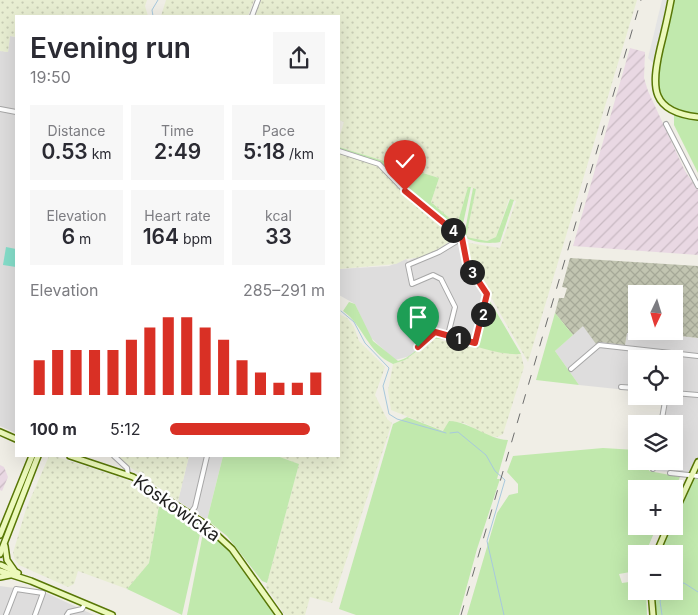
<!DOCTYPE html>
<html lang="en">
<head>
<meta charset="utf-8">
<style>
	:root { --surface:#fff; --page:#f7f7f7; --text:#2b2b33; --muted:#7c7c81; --accent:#d93025 }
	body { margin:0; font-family:Inter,sans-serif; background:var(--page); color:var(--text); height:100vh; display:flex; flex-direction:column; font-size:19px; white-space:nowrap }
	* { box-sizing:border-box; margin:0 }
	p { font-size:16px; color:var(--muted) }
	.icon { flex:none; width:28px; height:28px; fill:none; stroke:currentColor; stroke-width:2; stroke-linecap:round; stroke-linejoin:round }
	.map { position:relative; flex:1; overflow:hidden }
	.sheet { position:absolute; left:15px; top:15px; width:325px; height:442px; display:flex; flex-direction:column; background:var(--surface); border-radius:0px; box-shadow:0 5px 20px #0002 }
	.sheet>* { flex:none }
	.needle { width:32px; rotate:184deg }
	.fabs { position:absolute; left:628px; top:285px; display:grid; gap:10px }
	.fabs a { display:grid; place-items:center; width:55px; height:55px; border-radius:0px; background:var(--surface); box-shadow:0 5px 20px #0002; font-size:25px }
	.pin { position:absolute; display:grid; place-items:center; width:42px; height:42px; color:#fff; margin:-51px -21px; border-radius:50% 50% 50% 0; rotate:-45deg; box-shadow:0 0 5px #0007 }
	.pin .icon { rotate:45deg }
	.km { position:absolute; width:25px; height:25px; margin:-12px; border-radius:50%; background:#222; color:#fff; font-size:14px; line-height:25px; text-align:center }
	.round { display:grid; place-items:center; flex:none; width:52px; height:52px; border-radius:0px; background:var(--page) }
	.overview { display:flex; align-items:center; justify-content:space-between; height:85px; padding:0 15px }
	h1 { font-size:28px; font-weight:600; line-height:38px }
	.figures { display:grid; grid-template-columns:repeat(3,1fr); gap:8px; height:85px; padding:5px 15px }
	.figures div { display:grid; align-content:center; border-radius:0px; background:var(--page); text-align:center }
	.figures b { font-size:21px; font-weight:600 }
	.figures small { font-size:14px; font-weight:400 }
	.figures p { font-size:14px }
	.chart { height:140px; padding:10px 15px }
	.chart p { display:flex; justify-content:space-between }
	.chart svg { width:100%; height:90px; margin-top:5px; stroke:var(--accent); stroke-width:6 }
	ul { padding:0 15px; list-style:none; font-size:16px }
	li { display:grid; grid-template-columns:80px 60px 1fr; align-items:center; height:38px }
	li i { height:12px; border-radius:6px; background:var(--accent) }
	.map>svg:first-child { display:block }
	.residential { fill:#dedddd }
	.industrial { fill:url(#industrial-furrows) }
	.construction { fill:url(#construction-cross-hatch); fill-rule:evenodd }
	.farmland { fill:url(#farmland-dots) }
	.grass { fill:#c1e9ad }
	.pitch { fill:#85deca }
	.parking { fill:#e4e4e4 }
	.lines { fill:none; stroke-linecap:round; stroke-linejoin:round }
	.stream { stroke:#a7c8dd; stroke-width:1 }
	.street-casing { stroke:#a7a7a7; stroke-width:6 }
	.secondary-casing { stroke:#587706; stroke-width:8 }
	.street { stroke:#fff; stroke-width:4 }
	.secondary { stroke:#ecf9bb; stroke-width:5 }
	.rail { stroke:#6e6e6e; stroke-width:1; stroke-dasharray:10 10; stroke-linecap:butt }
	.route-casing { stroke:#fff; stroke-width:10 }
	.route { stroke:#d93025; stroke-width:6 }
	.labels { text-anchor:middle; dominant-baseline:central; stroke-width:5; stroke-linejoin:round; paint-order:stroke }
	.street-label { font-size:18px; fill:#202020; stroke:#fff }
</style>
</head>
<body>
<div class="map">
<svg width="698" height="615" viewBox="0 0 698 615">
	<defs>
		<pattern id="industrial-furrows" width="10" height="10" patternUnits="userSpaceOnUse" patternTransform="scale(1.25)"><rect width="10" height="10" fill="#e9d8e3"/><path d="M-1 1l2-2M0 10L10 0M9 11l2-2" fill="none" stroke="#c8b9c2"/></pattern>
		<pattern id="construction-cross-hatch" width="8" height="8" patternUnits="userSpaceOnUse" patternTransform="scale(1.25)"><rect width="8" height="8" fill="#c2c5b1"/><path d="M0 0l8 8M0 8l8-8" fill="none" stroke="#a6a998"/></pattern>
		<pattern id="farmland-dots" width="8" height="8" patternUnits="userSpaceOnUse" patternTransform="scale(1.25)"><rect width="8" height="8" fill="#e8eed2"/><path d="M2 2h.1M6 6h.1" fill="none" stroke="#c7ccb4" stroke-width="1.8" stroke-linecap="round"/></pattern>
	</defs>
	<rect width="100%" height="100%" fill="#f0eee6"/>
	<g class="residential">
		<polygon points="10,36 16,37 16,433 0,426 0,51 8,52"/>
		<polygon points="457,236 468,241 468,262 488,292 478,344 440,334 410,356 395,360 370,337 355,304 339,295 339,269 389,266 406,259 408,261"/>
		<polygon points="583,326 600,342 625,345 627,333 655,333 698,338 698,474 655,471 657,461 674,461 674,424 664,424 669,396 674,396 674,359 636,359 636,391 579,385 555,351"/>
		<polygon points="189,456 223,456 207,520 178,501"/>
		<polygon points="0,586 44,592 94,615 0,615"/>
	</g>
	<g class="industrial">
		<polygon points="630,48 645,52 644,78 648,91 685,171 698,190 698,255 573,246"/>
		<polygon points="0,465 4,467 8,477 2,491 0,490"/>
	</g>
	<path class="construction" d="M570,258L698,266V338L655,333H627L625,345L600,342L596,344L583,326L573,335L555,313L559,298H564L567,288L562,287ZM636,294H674V331H636Z"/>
	<g class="farmland">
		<polygon points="0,0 147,0 145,6 148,16 68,16 65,14 64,16 16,16 16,37 10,36 8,52 0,51"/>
		<polygon points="166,0 254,0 248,16 161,16"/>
		<polygon points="261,0 637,0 528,362 488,292 468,262 466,247 469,243 500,248 516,201 509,199 496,237 487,241 466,237 476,189 468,187 457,225 431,202 439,178 339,147 339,138 344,122 339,120 339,16 255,16"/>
		<polygon points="339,152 371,162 378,166 453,233 454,239 425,257 406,259 396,264 339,269"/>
		<polygon points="339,314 347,318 354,327 359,341 385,367 375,395 387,419 392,423 332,603 310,597 305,615 285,615 266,587 299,464 277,456 339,456"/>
		<polygon points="433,339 486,348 504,353 521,354 524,367 503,434 497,437 489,436 464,423 455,422 449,421 444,431 391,410 388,391 393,364 405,360"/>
		<polygon points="49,456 57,457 123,478 140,486 160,500 149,563 127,589 78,571 74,584 68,587 19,565 15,560 13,553 26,509"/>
		<polygon points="116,456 189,456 178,501 127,465"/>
	</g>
	<g class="grass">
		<polygon points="673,0 698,0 698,173 674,125 674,110 662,98 656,77"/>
		<polygon points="339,147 439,178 431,202 457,225 468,187 471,187 461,233 408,190 380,163 339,149"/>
		<path d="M473,188L476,189L466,237L487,241L496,237L510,199L514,200L500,242C490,244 471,243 464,236Z"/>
		<path d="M488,298L521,354C493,356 462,338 433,339L405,360L393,364C367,352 364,326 343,311L349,302L355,304L373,341L398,361C414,357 422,341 437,335L477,344Z"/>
		<polygon points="555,313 573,335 555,351 579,385 536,380"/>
		<path d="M407,417L443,431L449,421C471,422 487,439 508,440L497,479H500L477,549L459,615H356L339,609L393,424Z"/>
		<polygon points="603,448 636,450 636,461 651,461 649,471 680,477 674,491 674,489 636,489 636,526 657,526 645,554 636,554 636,571 619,574 622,583 636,581 636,591 646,591 647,615 467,615 497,513 509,495 518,493 518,484 507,472 513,456"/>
		<polygon points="223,456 277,456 299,464 267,583 262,581 227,536 207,520"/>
		<polygon points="694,478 698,479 698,615 657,615 654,591 674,591 674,554 659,554"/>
		<polygon points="160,500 166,500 202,525 182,615 127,589 149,563"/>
		<polygon points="204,528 228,548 277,615 187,615"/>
	</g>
	<polygon class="pitch" points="6,247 16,249 16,267 3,265"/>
	<polygon class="parking" points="662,0 668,0 653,63 648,58"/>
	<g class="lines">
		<g class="stream">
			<polyline points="153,16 152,10 158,0"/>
			<polyline points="341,311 354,322 365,343 389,368 383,386 389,414 397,419 446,433"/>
			<polyline points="450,433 458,432 486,455 495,471 505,480 487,541 504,615"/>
			<polyline points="674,585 684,583 698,592"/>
			<polyline points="662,615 660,601 665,593"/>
		</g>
		<defs>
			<g id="street">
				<polyline points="252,16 258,0"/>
				<polyline points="0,109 16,112"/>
				<polyline points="666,124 698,186"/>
				<polyline points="339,151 379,164 405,191 462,238"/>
				<polyline points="448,335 455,307 441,279 433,275 412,284 408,265 439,252 462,238"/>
				<polyline points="418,347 435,332 475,343 477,339 487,295 467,264 462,238"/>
				<polyline points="571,369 599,345 698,356"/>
				<polyline points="621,387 636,388"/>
				<polyline points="674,393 698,395"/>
				<polyline points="661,424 666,396"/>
				<polyline points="114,456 127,468 128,475"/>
				<polyline points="653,469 654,461"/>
				<polyline points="670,473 698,476"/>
				<polyline points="190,514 195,507 207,456"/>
				<polyline points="6,615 16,589 43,593 35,615"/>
				<polyline points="67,615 69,612 82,609 85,604"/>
			</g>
			<g id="secondary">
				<path d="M671,0C668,16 664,33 660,49C651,88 651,112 698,117"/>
				<polyline points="0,432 16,439"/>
				<polyline points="70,456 133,477 205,524 232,549 279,615"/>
				<polyline points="674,514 698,462"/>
				<polyline points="0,535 32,456"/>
				<polyline points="5,546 7,560 14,570"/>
				<polyline points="0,554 38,456"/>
				<polyline points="656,554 668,526"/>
				<polyline points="1,565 18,573"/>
				<polyline points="0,571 31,581 112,615"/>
				<polyline points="0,577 10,575"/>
				<polyline points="651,591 653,615"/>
			</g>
		</defs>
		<use href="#street" class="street-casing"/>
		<use href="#secondary" class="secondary-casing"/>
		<use href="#street" class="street"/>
		<use href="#secondary" class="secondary"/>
		<polyline class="rail" points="461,615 641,0"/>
	</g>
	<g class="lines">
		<defs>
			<polyline id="route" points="405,191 462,238 467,264 487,294 475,343 435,332 418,347"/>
		</defs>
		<use href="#route" class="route-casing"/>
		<use href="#route" class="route"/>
	</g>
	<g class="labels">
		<g class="street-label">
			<text transform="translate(177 508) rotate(35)">Koskowicka</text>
		</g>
	</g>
</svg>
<div class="fabs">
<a><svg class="needle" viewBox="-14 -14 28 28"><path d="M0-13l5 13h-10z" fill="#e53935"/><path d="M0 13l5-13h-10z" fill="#7c7c81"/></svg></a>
<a><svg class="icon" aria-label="locate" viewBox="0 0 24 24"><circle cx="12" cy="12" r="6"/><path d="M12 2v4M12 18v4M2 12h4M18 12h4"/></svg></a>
<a><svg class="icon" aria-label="layers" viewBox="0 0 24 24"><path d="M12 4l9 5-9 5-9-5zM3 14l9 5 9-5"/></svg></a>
<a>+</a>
<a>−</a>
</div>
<div class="pin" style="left:418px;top:347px;background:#1e9e55"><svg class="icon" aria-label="arrive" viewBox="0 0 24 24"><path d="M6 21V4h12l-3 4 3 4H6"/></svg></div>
<div class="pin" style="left:405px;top:191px;background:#d93025"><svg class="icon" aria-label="check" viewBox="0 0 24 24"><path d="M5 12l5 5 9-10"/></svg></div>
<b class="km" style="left:458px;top:338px">1</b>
<b class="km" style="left:483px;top:314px">2</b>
<b class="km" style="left:472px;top:272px">3</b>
<b class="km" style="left:453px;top:230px">4</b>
<section class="sheet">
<div class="overview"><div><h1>Evening run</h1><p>19:50</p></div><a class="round"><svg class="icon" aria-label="share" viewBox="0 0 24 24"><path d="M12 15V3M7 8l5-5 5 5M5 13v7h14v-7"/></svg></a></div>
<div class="figures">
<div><p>Distance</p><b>0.53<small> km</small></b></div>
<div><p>Time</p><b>2:49</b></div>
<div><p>Pace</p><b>5:18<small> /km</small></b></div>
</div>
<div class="figures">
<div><p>Elevation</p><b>6<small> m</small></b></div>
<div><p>Heart rate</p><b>164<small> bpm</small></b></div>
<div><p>kcal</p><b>33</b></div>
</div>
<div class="chart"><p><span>Elevation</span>285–291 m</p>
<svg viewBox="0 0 160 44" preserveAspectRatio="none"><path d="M5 44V27M15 44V22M25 44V22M35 44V22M45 44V22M55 44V17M65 44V11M75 44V6M85 44V6M95 44V11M105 44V17M115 44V27M125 44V33M135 44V38M145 44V38M155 44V33"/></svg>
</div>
<ul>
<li><b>100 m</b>5:12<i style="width:90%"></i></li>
</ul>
</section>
</div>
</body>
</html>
